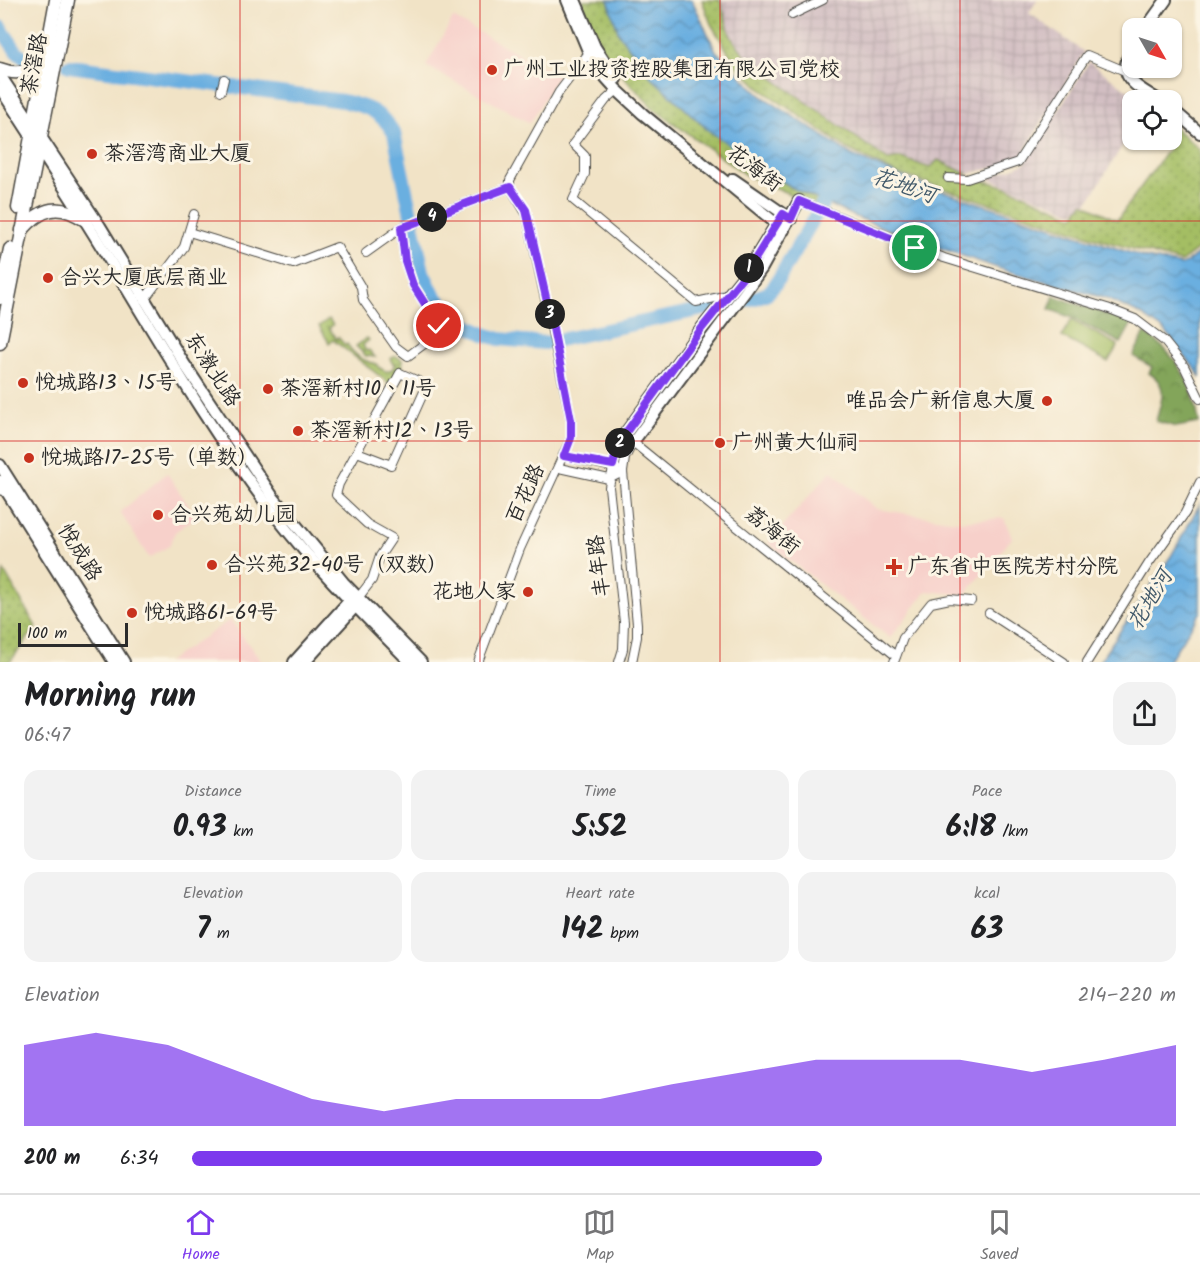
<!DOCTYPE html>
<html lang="en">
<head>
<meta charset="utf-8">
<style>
	:root { --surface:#fff; --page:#f2f2f2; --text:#202124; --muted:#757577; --line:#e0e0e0; --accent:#7c3aed }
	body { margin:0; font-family:Kalam,"LXGW WenKai TC",sans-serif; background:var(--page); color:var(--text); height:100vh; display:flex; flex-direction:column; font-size:22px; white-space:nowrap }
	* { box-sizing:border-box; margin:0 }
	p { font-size:20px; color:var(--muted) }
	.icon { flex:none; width:33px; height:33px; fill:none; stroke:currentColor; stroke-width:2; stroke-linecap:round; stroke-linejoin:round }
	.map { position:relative; height:662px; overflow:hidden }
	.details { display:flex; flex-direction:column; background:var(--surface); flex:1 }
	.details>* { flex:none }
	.needle { width:39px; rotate:129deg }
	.buttons { position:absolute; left:1122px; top:18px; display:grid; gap:12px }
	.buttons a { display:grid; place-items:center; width:60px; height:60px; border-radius:12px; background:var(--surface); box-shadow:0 2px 4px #0004; font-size:30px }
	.scale { position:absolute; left:18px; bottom:15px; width:110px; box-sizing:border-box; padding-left:6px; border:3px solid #2b2b2b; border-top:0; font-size:16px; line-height:21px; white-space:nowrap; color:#2b2b2b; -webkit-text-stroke:4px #fcf5e5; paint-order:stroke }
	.pin { position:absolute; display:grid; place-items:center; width:51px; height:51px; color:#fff; margin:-26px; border:3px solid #fff; border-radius:50%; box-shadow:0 2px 6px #0007 }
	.km { position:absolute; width:30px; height:30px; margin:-15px; border-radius:50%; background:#222; color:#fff; font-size:16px; line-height:30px; text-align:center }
	.round { display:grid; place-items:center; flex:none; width:63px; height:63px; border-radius:18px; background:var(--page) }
	.headline { display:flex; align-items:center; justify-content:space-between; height:102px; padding:0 24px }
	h1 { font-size:33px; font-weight:700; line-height:45px }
	.stats { display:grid; grid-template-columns:repeat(3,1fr); gap:9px; height:102px; padding:6px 24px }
	.stats div { display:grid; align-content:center; border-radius:15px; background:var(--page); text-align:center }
	.stats b { font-size:30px; font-weight:700 }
	.stats small { font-size:16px; font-weight:400 }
	.stats p { font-size:16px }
	.chart { height:168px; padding:12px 24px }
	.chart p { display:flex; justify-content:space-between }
	.chart svg { width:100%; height:108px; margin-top:6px; fill:var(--accent); opacity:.7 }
	ul { padding:0 24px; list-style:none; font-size:20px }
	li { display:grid; grid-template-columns:96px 72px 1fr; align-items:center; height:45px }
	li i { height:15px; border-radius:8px; background:var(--accent) }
	.menu { display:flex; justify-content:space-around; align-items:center; height:84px; border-top:2px solid var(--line); background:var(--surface); font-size:16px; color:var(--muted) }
	.menu a { display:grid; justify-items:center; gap:3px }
	.menu .current { color:var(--accent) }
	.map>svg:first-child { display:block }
	.built { fill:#f7d0ca }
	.industrial { fill:url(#industrial-grid) }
	.grass { fill:url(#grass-dots); stroke:#687448; stroke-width:1.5 }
	.forest { fill:url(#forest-crowns); stroke:#576842; stroke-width:1.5 }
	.pitch { fill:#a4be64; stroke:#687448; stroke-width:1.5 }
	.water { fill:url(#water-waves); stroke:#4b6d86; stroke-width:1.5 }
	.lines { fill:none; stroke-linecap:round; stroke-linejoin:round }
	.river { stroke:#6bafe0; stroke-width:14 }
	.street-casing { stroke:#494742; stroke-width:10 }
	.secondary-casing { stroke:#494742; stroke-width:14 }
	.primary-casing { stroke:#494742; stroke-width:15 }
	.street { stroke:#fff; stroke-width:8 }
	.secondary { stroke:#fff; stroke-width:10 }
	.primary { stroke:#fff; stroke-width:12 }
	.route-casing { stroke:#fff; stroke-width:12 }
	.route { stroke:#7c3aed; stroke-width:8 }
	.grid { fill:none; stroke:#d62828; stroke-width:1.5; stroke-opacity:0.55 }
	.poi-dot { fill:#c8321e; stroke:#fcf5e5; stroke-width:2 }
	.labels { text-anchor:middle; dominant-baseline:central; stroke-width:6; stroke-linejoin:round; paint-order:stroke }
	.street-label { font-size:21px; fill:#2b2b2b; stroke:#fcf5e5 }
	.poi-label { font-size:21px; fill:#2b2b2b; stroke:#fcf5e5; text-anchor:start }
	.water-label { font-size:22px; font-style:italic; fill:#41596a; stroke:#fcf5e5 }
</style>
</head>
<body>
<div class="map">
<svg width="1200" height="662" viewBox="0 0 1200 662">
	<defs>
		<pattern id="industrial-grid" width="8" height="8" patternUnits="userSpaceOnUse" patternTransform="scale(1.5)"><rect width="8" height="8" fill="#d2bec2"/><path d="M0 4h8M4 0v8" fill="none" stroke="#b4a3a7"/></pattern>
		<pattern id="grass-dots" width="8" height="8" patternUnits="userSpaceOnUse" patternTransform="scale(1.5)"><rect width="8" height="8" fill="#a4be64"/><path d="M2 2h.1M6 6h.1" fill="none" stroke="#869b53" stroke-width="1.8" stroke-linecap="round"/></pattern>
		<pattern id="forest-crowns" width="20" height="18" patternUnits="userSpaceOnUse" patternTransform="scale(1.5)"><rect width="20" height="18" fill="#83a55a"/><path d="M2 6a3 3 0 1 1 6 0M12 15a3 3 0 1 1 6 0" fill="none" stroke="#6b874b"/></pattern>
		<pattern id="water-waves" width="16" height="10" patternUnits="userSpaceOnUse" patternTransform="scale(1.5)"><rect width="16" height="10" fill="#6bafe0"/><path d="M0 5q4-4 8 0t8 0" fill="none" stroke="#588fb6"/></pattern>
	</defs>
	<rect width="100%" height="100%" fill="#fcf5e5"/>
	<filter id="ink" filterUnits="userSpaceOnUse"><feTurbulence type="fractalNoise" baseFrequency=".0167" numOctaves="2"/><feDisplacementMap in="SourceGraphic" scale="12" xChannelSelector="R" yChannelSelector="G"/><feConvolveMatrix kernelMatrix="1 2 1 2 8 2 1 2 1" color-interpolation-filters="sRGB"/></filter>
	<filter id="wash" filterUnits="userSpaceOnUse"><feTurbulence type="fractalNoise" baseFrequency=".008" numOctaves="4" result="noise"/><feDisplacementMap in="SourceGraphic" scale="24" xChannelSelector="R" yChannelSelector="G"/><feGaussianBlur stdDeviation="1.35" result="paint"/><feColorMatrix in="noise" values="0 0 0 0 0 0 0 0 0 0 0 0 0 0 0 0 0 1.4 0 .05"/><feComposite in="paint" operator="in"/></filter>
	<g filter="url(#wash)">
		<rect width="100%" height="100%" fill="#f1e3c6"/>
		<g class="built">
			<polygon points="453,18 558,75 530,123 426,66"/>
			<polygon points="831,471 877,509 956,521 1004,518 1012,538 965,595 927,591 890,638 768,543"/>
			<polygon points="167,473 196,517 175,532 169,546 149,558 120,512"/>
			<polygon points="230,620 262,662 167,662"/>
		</g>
		<g class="industrial">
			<polygon points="720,0 1037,0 1029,13 1084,52 1018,162 967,174 938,160 930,168 901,158 888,160 836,124 751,63 731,37"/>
			<polygon points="1089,62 1141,100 1132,100 1132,130 1088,202 1073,212 988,178 1025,163"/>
		</g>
		<g class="grass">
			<polygon points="583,0 608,0 619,34 651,77 708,130 793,188 821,201 819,207 746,175 655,110 622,75 602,48 584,10"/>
			<polygon points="702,0 720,0 731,37 751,63 888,160 901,158 930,168 938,160 967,174 951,178 982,180 1007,187 1074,216 1083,203 1117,220 1172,144 1172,125 1200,150 1200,248 1181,262 1105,241 893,172 848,149 762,90 736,65 711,24"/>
			<path d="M329,319L333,325L329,328L336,339L338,337L345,345L347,344C354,355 364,362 377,364L378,367L385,371H390L396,364H393L390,359L396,356L402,360L403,368L392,382L390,384L333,340L329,343L319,326Z"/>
			<polygon points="367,338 369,340 363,345 366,351 369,350 375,357 366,356 356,346"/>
			<polygon points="4,571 36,627 10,662 0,662 0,594"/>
		</g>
		<g class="forest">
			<polygon points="1054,296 1132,323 1121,343 1070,317 1049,309"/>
			<path d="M1145,333C1177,354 1194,386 1199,423L1176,427L1156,421C1161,401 1170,386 1149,373L1152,367L1133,356Z"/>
		</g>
		<polygon class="pitch" points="1071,320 1118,345 1108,362 1062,337"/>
		<g class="water">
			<polygon points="608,0 692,0 716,51 760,95 852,155 909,180 1146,258 1182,265 1200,253 1200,378 1196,370 1165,331 1140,314 1107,299 998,268 900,234 851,215 793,188 765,170 708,130 651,77 619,34"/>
			<polygon points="1200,504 1200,613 1168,662 1099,662 1171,556"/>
		</g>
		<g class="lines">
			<g class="river">
				<polyline points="0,27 17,52 28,61"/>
				<path d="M69,66L343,101C367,107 380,110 394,133L423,272L434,295L449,312L464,324L484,334L499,339L545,343L755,298L768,293L775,285L833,186"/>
			</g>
		</g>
	</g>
	<g filter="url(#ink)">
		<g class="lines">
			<defs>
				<g id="street">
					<polyline points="792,15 823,0"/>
					<polyline points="617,90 606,100 573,144 585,156 585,174 573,200 696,302 729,295"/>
					<polyline points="221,91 224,79"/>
					<polyline points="948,178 967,179 1018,162 1087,55 1125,71"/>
					<polyline points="799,201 944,258 1107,308 1135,319 1164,341 1184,366 1200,399"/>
					<polyline points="189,232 293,264 337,247 361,287 363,300 396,347 408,356 431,339 439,326 413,285 405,261 401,228"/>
					<polyline points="366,253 401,228 510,187"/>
					<polyline points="144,300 184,247 194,214"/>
					<polyline points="357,452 391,465 427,385 400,373 339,484 336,495 367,524 392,538 380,556 372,580 358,598"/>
					<polyline points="564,456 616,468"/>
					<polyline points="559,468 609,479 623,472"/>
					<polyline points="989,613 1064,662"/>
					<polyline points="478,662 520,549 571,438 571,420 527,215 510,187 510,180 559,92 591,50"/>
					<polyline points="619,662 623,649 624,622 609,487 617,449 624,435 896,656"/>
					<polyline points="632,662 637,637 637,624 623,472 625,458 633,442"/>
					<polyline points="894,662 903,638 931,603 950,599 971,601"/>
					<polyline points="1087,662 1149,563 1185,513 1200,482"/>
				</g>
				<g id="secondary">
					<polyline points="567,0 589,53 597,68 617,90 643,114 784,230"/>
					<polyline points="575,0 595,47 616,79"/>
					<polyline points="1146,28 1166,0"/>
					<path d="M1132,49C1115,78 1136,86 1159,100"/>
					<polyline points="0,75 100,226 185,365 273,497 344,583 421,662"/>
					<path d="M0,88C36,144 73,200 107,256C161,345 214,437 278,519C318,570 364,615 410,662"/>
					<polyline points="1172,109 1200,133"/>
					<polyline points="733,179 791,219"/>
					<polyline points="624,435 702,328 747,272 780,218"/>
					<polyline points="633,442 745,292 762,268 799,201"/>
					<polyline points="0,465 124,662"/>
					<polyline points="0,481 114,662"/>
					<polyline points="294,662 349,601 355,599"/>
					<polyline points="305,662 355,607 357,601"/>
				</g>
				<g id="primary">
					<path d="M0,69C21,77 32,70 45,55"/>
					<polyline points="18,208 56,0"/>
					<path d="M22,230C42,207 59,203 85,220"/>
					<polyline points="0,298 10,249"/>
					<polyline points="0,343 68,0"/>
					<polyline points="0,488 5,489"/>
				</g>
			</defs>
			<use href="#street" class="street-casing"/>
			<use href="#secondary" class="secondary-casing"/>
			<use href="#primary" class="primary-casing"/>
			<use href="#street" class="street"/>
			<use href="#secondary" class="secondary"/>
			<use href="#primary" class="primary"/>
		</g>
	</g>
	<g class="lines" filter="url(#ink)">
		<defs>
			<polyline id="route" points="439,326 413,285 405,261 401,228 510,187 526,210 553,328 571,420 571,438 564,456 613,465 617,449 624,435 702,328 747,272 783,214 791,219 799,201 915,248"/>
		</defs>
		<use href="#route" class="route-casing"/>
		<use href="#route" class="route"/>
	</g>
	<path class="grid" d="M240,0V662M480,0V662M720,0V662M960,0V662M0,221H1200M0,441H1200"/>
	<g class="poi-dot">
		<circle cx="492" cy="70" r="6"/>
		<circle cx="92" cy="154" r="6"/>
		<circle cx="48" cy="278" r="6"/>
		<circle cx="23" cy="383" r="6"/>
		<circle cx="268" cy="389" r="6"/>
		<circle cx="1047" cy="401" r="6"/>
		<circle cx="298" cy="431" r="6"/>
		<circle cx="720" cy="443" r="6"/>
		<circle cx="29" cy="458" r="6"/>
		<circle cx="158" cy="515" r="6"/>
		<circle cx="212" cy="565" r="6"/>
		<path d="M891 558h6v6h6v6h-6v6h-6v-6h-6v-6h6z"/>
		<circle cx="528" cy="592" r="6"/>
		<circle cx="132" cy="613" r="6"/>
	</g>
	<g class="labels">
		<g class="street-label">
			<text transform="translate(35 64) rotate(-79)">茶滘路</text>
			<text transform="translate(754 169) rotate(37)">花海街</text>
			<text transform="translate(212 370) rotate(57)">东漖北路</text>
			<text transform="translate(526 494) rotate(-65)">百花路</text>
			<text transform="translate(772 531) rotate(39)">荔海街</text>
			<text transform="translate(79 553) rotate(58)">悦成路</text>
			<text transform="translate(600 566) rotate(-97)">丰年路</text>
		</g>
		<g class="poi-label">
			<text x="504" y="70">广州工业投资控股集团有限公司党校</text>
			<text x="104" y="154">茶滘湾商业大厦</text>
			<text x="60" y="278">合兴大厦底层商业</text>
			<text x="35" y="383">悦城路13、15号</text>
			<text x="280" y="389">茶滘新村10、11号</text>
			<text x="1035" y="401" text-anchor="end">唯品会广新信息大厦</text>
			<text x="310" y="431">茶滘新村12、13号</text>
			<text x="732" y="443">广州黄大仙祠</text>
			<text x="41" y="458">悦城路17-25号（单数）</text>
			<text x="170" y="515">合兴苑幼儿园</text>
			<text x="224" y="565">合兴苑32-40号（双数）</text>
			<text x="908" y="567">广东省中医院芳村分院</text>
			<text x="516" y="592" text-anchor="end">花地人家</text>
			<text x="144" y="613">悦城路61-69号</text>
		</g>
		<g class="water-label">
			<text transform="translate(904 187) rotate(19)">花地河</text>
			<text transform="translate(1151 600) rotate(-59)">花地河</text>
		</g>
	</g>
</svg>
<div class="buttons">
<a><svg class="needle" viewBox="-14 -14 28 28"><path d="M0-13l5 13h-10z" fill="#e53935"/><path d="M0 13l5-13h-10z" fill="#757577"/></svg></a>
<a><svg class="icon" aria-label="locate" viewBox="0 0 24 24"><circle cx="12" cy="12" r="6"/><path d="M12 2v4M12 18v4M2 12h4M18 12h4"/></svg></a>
</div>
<div class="scale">100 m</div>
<div class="pin" style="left:915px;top:248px;background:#1e9e55"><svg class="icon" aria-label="arrive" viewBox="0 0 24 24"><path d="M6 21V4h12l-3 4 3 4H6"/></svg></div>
<div class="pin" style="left:439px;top:326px;background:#d93025"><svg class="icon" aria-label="check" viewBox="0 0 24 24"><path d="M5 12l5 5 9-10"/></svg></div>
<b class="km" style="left:749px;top:268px">1</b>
<b class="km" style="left:620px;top:443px">2</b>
<b class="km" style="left:550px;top:314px">3</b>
<b class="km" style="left:432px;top:217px">4</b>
</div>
<section class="details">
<div class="headline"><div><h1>Morning run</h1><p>06:47</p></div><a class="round"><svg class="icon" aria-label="share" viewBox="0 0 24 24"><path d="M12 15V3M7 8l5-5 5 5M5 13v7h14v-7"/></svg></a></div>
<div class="stats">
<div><p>Distance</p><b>0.93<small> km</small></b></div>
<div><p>Time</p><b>5:52</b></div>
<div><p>Pace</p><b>6:18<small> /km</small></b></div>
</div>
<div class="stats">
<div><p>Elevation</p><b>7<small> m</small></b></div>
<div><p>Heart rate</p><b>142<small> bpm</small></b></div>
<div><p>kcal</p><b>63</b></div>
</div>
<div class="chart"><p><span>Elevation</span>214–220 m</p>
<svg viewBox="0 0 160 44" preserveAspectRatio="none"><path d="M0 44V11L10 6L20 11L30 22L40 33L50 38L60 33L70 33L80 33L90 27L100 22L110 17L120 17L130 17L140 22L150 17L160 11V44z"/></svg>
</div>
<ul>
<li><b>200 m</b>6:34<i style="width:64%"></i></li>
</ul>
</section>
<nav class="menu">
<a class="current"><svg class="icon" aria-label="home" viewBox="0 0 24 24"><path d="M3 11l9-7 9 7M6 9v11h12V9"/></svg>Home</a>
<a><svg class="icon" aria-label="map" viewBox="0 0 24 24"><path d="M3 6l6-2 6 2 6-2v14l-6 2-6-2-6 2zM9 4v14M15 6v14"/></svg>Map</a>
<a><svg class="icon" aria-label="saved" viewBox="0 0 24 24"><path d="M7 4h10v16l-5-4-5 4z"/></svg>Saved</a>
</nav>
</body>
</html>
